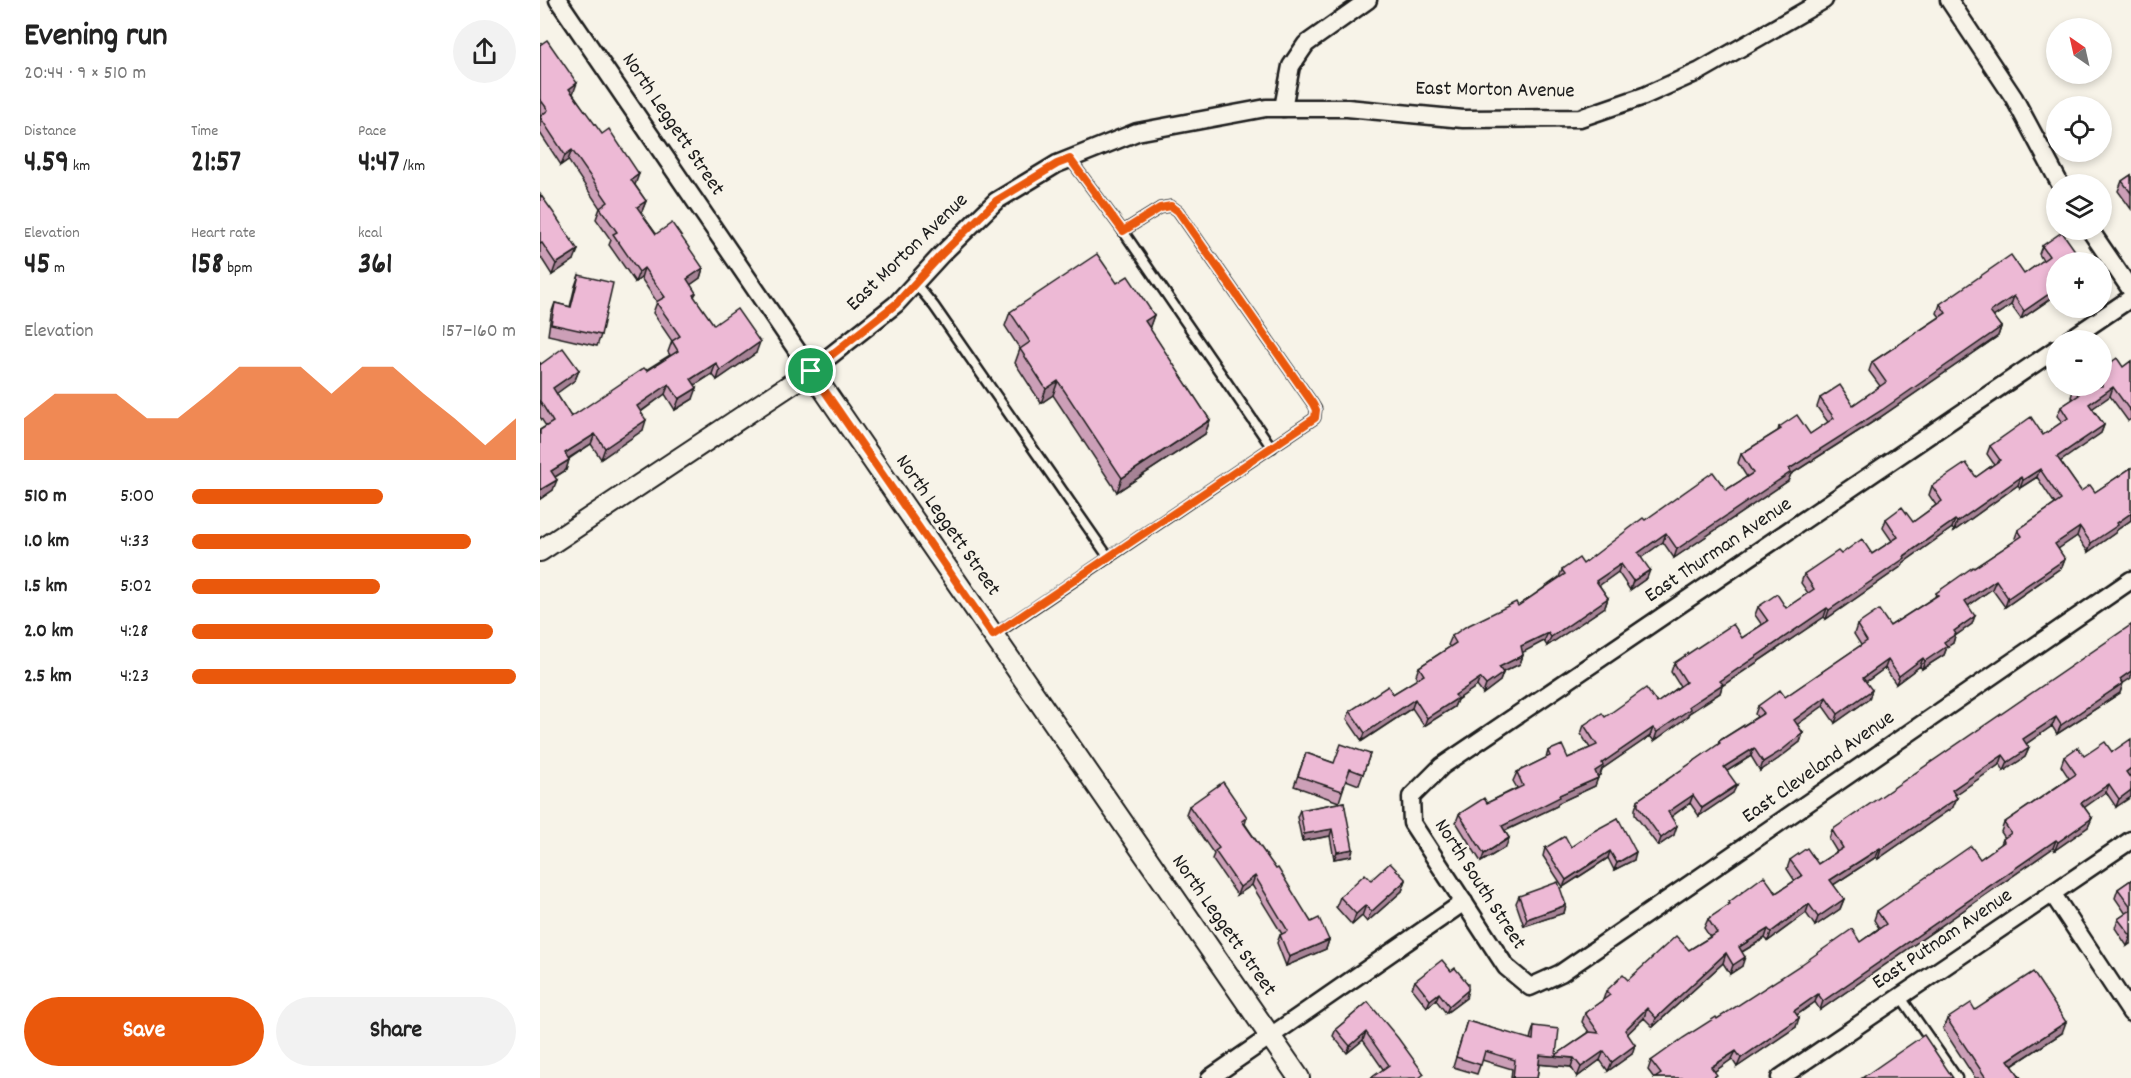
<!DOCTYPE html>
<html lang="en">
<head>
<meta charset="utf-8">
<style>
	:root { --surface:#fff; --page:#f2f2f2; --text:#222; --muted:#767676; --accent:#ea580c }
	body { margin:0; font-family:Dekko,sans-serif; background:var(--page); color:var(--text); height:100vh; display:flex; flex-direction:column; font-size:22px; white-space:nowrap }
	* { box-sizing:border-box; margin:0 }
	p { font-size:20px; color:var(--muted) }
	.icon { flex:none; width:33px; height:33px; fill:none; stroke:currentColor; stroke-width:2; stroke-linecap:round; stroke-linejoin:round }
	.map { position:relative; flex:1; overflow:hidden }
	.side { display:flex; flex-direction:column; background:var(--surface); width:540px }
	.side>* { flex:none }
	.needle { width:39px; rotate:326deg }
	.tools { position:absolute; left:1506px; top:18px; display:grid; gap:12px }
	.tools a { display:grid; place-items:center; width:66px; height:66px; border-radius:50%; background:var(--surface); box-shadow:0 3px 9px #0003; font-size:30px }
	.pin { position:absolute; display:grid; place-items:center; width:51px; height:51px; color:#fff; margin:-26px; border:3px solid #fff; border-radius:50%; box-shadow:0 2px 6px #0007 }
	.round { display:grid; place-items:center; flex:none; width:63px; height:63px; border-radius:32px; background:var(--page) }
	.overview { display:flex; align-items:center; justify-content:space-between; height:102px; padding:0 24px }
	h1 { font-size:33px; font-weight:800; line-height:45px }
	.stats { display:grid; grid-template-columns:repeat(3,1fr); gap:9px; height:102px; padding:6px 24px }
	.stats div { display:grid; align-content:center }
	.stats b { font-size:30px; font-weight:800 }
	.stats small { font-size:16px; font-weight:400 }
	.stats p { font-size:16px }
	.chart { height:168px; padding:12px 24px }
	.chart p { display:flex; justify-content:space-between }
	.chart svg { width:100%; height:108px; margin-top:6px; fill:var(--accent); opacity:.7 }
	.action { display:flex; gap:12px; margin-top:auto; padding:12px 24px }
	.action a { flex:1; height:69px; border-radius:36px; background:var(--accent); color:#fff; font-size:24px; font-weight:800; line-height:69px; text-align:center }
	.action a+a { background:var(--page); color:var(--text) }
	ul { padding:0 24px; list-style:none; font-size:20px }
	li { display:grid; grid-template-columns:96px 72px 1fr; align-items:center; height:45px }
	li i { height:15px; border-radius:8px; background:var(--accent) }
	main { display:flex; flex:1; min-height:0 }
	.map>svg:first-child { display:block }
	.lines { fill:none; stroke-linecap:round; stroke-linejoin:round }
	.service-casing { stroke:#1c1c1c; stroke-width:13 }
	.minor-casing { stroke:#1c1c1c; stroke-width:21 }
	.tertiary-casing { stroke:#1c1c1c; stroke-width:24 }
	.service { stroke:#f7f3e8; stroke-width:8 }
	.minor { stroke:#f7f3e8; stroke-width:16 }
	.tertiary { stroke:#f7f3e8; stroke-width:20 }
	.wall { fill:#cc9fb7; stroke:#1c1c1c; stroke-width:1.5 }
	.shaded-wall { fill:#a68295; stroke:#1c1c1c; stroke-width:1.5 }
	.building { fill:#edb9d5; stroke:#1c1c1c; stroke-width:1.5 }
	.route-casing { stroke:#fff; stroke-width:12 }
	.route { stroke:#ea580c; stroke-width:8 }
	.labels { text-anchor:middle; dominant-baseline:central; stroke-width:5; stroke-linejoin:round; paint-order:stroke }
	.street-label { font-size:21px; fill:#1c1c1c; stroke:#f7f3e8 }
</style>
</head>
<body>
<main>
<section class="side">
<div class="overview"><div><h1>Evening run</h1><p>20:44 · 9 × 510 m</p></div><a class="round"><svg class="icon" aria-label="share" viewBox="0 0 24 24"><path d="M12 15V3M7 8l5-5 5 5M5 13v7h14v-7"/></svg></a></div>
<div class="stats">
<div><p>Distance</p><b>4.59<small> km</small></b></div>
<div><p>Time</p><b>21:57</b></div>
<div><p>Pace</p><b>4:47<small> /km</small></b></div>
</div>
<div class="stats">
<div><p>Elevation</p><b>45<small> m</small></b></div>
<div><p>Heart rate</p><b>158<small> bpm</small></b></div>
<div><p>kcal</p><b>361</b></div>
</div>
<div class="chart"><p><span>Elevation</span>157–160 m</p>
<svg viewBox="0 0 160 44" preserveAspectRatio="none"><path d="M0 44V27L10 17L20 17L30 17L40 27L50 27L60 17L70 6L80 6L90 6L100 17L110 6L120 6L130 17L140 27L150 38L160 27V44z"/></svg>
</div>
<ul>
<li><b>510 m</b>5:00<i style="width:59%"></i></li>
<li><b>1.0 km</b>4:33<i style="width:86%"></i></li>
<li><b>1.5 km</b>5:02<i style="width:58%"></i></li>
<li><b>2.0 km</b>4:28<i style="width:93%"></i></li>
<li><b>2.5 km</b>4:23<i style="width:100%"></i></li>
</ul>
<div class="action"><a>Save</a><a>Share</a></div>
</section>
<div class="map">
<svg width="1591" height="1078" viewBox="0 0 1591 1078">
	<rect width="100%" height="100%" fill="#f7f3e8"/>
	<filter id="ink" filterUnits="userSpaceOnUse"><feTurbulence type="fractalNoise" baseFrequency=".0167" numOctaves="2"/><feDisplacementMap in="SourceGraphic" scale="12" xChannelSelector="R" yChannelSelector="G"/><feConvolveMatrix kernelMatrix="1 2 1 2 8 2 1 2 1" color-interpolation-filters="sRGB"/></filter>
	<g filter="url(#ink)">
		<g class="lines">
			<defs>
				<g id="service">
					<polyline points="583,231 732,448"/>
					<polyline points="375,283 394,306 569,558"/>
					<polyline points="454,635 775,418 776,409 773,404 638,211 631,206 620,208 583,231 530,159"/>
					<polyline points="1360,996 1417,1078"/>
				</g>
				<g id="minor">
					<polyline points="18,0 271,371 356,304 401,255 456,201 517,164 597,132 726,108 807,108 923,119 1040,118 1104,96 1160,71 1284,0"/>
					<polyline points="1409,0 1474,98 1520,184"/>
					<polyline points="743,108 751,66 766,44 828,0"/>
					<polyline points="1550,230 1591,290"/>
					<polyline points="1529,340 1591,298"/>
					<polyline points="1516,349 902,766 871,797 872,823 966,967 990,987 1021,973 1591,580"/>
					<polyline points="1512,893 1591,1013"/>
					<polyline points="670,1078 924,902"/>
					<polyline points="1240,1078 1591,840"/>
				</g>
				<polyline id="tertiary" points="0,551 271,371 759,1078"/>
			</defs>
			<use href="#service" class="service-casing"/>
			<use href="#minor" class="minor-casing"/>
			<use href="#tertiary" class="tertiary-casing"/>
			<use href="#service" class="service"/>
			<use href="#minor" class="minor"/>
			<use href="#tertiary" class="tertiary"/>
		</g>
		<g class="wall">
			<polygon points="0,45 106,201 102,211 100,212 116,234 163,268 160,278 150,285 156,293 154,297 174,325 216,353 177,380 172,374 155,385 153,399 135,410 125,394 101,412 103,430 61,459 51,444 29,459 26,470 15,477 13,490 0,499 0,430 6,426 0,417 0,363 1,364 39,370 35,380 16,393 31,417 130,355 128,352 132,341 113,313 117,302 101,278 95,282 69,245 71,240 56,219 60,208 28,160 21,165 0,133 0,116 1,116 0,115"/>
			<polygon points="1591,175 1591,209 1578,191 1582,181"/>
			<polygon points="0,194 34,260 12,275 0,256"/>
			<polygon points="1502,246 1516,262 1516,295 1481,319 1471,305 1453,317 1461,327 1458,336 1339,418 1251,474 1248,481 1134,558 1123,542 1101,557 1107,578 1090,590 1078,572 1059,585 1068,598 1065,607 1007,646 1004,641 982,652 983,655 980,664 963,672 963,673 960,681 943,694 937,686 917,700 914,707 884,726 872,708 822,741 807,719 810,711 853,694 878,679 876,675 879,667 910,647 908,645 912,636 978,606 1019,577 1022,570 1043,564 1105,520 1186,490 1207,477 1198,463 1201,454 1238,431 1239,427 1270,434 1288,422 1277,407 1280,398 1313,405 1340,386 1329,371 1332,362 1400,317 1397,313 1400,304 1484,274 1503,261 1499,254"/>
			<polygon points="39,275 61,335 57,346 8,335 11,314 15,303 30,307 35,286"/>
			<polygon points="577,283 614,315 609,328 670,420 665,434 577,492 513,395 501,403 475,363 480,349 465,326 470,312"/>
			<polygon points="1591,361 1591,419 1588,421 1570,396 1552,408 1564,425 1561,433 1520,461 1541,491 1555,492 1591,468 1591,520 1577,530 1575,533 1548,552 1537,536 1518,549 1525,559 1522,567 1465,607 1452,589 1428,606 1432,624 1415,636 1413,643 1407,647 1404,655 1382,669 1380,666 1356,684 1345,668 1326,682 1329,699 1295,723 1283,706 1257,724 1263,733 1260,742 1238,759 1220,771 1211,756 1187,771 1193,793 1159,816 1150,803 1131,817 1134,835 1118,846 1095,815 1095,809 1098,800 1178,745 1179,741 1217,717 1215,714 1218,706 1245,697 1321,645 1314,634 1317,625 1350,626 1395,597 1396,593 1434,568 1476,540 1475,538 1478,530 1515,504 1497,477 1480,488 1478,485 1414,531 1412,528 1363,563 1362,566 1286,619 1284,617 1182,686 1180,693 1149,713 1147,717 1114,741 1110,736 1062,769 1060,775 1057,776 1055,786 1018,803 1017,806 965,831 969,838 966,847 941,862 916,822 919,814 947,803 977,788 973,781 977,772 1006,758 1008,751 1028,758 1050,748 1041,734 1044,725 1065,717 1117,703 1140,686 1131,672 1134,663 1202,638 1222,625 1215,615 1218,607 1246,608 1268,593 1261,583 1264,574 1301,554 1332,554 1352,541 1343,528 1346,519 1373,522 1396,505 1389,495 1392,486 1436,477 1454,464 1447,454 1450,446 1503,435 1522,422 1517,416 1521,407 1533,399 1531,397 1534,388 1583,367"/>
			<polygon points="1583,683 1580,693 1517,734 1512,726 1486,744 1489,748 1485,757 1464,771 1460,764 1415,795 1413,807 1338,859 1336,857 1293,885 1304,899 1300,909 1275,926 1266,913 1228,941 1225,938 1202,952 1202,966 1190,974 1183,963 1113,1027 1104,1018 1087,1034 1092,1054 1068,1071 1060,1060 1037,1077 1031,1067 999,1064 997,1078 971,1078 972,1069 942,1060 937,1074 913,1067 927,1021 990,1040 991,1035 994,1026 1016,1055 1049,1032 1042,1022 1045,1013 1063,1000 1066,991 1149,950 1170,937 1164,928 1168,919 1187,907 1189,902 1236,893 1255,881 1247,869 1250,860 1278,864 1297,852 1289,839 1292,830"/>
			<polygon points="766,753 794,763 830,754 819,785 806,780 799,802 754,786"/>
			<polygon points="1544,756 1589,776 1576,807 1566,792 1544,807 1552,818 1548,827 1515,850 1513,848 1280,1010 1275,1002 1257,1015 1256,1027 1197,1067 1192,1059 1174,1072 1175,1078 1114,1078 1108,1070 1111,1061 1177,1019 1320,942 1339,928 1334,920 1337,911 1440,859 1461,844 1463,839 1465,838 1461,832 1464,823 1529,778 1521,766 1524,757"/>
			<polygon points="804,802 811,856 794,859 790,836 762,841 757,817 760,810"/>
			<polygon points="649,806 707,817 705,824 771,922 789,940 786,949 746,966 737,943 740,935 742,934 712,885 697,895 672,859 674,854 646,814"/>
			<polygon points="1078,818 1094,860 1074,870 1068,858 1023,887 1003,856 1005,848 1031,847"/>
			<polygon points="831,880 866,880 862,891 827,922 822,916 812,925 796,907 800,897"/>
			<polygon points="1591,880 1591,943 1587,946 1575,928 1578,919 1586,914 1575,898 1578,889"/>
			<polygon points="979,896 1026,905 1024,913 984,926 976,903"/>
			<polygon points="875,981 926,998 906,1013 896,1000 887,1007 872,988"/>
			<polygon points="828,1002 884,1074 843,1069 823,1040 807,1053 793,1036 796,1029"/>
			<polygon points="1435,1010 1522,1033 1472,1066 1481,1078 1435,1078 1403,1029 1407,1019"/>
		</g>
		<g class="shaded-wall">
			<polygon points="37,83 33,94 29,89"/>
			<polygon points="32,150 28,160 21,165 25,155"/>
			<polygon points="99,174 95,185 87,191 91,180"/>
			<polygon points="106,201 102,211 93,217 97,207"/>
			<polygon points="38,250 34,260 12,275 16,264"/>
			<polygon points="104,268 101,278 95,282 99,272"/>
			<polygon points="163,268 160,278 143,290 147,279"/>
			<polygon points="1516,289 1516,295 1481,319 1484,311"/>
			<polygon points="1474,296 1471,305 1447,321 1450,312"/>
			<polygon points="614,315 609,329 605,321"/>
			<polygon points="1461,327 1458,336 1339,418 1251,474 1248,481 1134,558 1137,549 1249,469"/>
			<polygon points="220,342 216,353 177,380 180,370"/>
			<polygon points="176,363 172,374 147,390 151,379"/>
			<polygon points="39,370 35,380 9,399 13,388"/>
			<polygon points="518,381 513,395 501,403 506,389"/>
			<polygon points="129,384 125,394 93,417 97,406"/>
			<polygon points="1573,387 1570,396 1546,413 1549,404"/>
			<polygon points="157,388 153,399 135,410 139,399"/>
			<polygon points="106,420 103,430 61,459 65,448"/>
			<polygon points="670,420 665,434 577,492 582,478"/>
			<polygon points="1564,425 1561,433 1514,466 1517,457"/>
			<polygon points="55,434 51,444 21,463 25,453"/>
			<polygon points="29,460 26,470 7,482 11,471"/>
			<polygon points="1500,469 1497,477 1480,488 1483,480"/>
			<polygon points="1481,477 1478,485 1414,531 1417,522"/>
			<polygon points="17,480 13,490 0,499 0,490"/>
			<polygon points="1591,513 1591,520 1577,530 1575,533 1548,552 1551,543 1577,523"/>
			<polygon points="1415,520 1412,528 1363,563 1362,566 1286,619 1289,610"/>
			<polygon points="1540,527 1537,536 1512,553 1515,544"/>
			<polygon points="1126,533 1123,542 1095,562 1098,553"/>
			<polygon points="1525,559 1522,567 1465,607 1468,598"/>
			<polygon points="1081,564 1078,572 1053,590 1056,581"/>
			<polygon points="1110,570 1107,578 1090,590 1093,581"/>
			<polygon points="1456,580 1452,589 1422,610 1425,601"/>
			<polygon points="1068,598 1065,607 1007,646 1011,637"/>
			<polygon points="1287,608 1284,617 1182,686 1180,693 1149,713 1147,717 1114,741 1117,732 1180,681"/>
			<polygon points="1435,616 1432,624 1415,636 1413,643 1407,647 1404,655 1382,669 1385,661 1404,642 1414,631"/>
			<polygon points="1008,633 1004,641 978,655 981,646"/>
			<polygon points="983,655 980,664 956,675 959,667"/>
			<polygon points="1383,658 1380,666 1356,684 1359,676"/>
			<polygon points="1348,660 1345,668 1320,686 1323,678"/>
			<polygon points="1591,671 1591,678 1576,688 1580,679"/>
			<polygon points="963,673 960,681 943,694 946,685"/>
			<polygon points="940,678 937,686 917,700 914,707 884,726 887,718 915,695"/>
			<polygon points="1583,683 1580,693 1517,734 1521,725"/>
			<polygon points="1332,690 1329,699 1295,723 1298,714"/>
			<polygon points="1286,697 1283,706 1251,729 1254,720"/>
			<polygon points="875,699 872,708 822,741 825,733"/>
			<polygon points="1516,717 1512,726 1480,748 1483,739"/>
			<polygon points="1113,728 1110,736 1062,769 1060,775 1052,780 1055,771 1062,763"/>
			<polygon points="1263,733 1260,742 1238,759 1220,771 1223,762"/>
			<polygon points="1214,748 1211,756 1181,775 1184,767"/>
			<polygon points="1489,748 1485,757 1464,771 1468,762"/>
			<polygon points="1463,755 1460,764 1408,800 1412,790"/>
			<polygon points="1591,768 1591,775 1583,780 1586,772"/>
			<polygon points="1058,778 1055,786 1018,803 1017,806 958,834 962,826 1019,795"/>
			<polygon points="1569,784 1566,792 1538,812 1541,803"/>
			<polygon points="1197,785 1193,793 1159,816 1162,808"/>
			<polygon points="1591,790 1591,797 1576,807 1579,799"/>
			<polygon points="1153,795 1150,803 1125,821 1128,812"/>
			<polygon points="1417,798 1413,807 1338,859 1341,849"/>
			<polygon points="1552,818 1548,827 1515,850 1518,842"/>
			<polygon points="1137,826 1134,835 1118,846 1121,838"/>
			<polygon points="792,829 790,836 762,841 764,834"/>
			<polygon points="969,838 966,847 941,862 944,854"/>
			<polygon points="1516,840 1513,848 1280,1010 1283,1001"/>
			<polygon points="1340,848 1336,857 1287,889 1290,880"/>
			<polygon points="813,849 811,856 794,859 797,852"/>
			<polygon points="1070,851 1068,858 1023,887 1026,880"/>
			<polygon points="1096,852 1094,860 1074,870 1077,863"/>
			<polygon points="715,876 712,885 697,895 700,887"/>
			<polygon points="866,880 862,891 827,922 831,912"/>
			<polygon points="1304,899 1300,909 1275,926 1278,917"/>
			<polygon points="1269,904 1266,913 1228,941 1231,932"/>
			<polygon points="826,905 822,916 812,925 816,914"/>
			<polygon points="1026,905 1024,913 984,926 987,919"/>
			<polygon points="1228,929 1225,938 1195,956 1199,947"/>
			<polygon points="1591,936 1591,943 1587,946"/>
			<polygon points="789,940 786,949 746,966 749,957"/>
			<polygon points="1186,953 1183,963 1113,1027 1116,1018"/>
			<polygon points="1205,957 1202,966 1190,974 1193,965"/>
			<polygon points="928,990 926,998 906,1013 909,1006"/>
			<polygon points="899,993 896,1000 887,1007 890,1000"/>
			<polygon points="1278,994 1275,1002 1251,1019 1254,1011"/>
			<polygon points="1107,1008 1104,1018 1081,1040 1085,1030"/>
			<polygon points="1259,1018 1256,1027 1197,1067 1201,1058"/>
			<polygon points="1526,1022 1522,1033 1464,1071 1468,1060"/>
			<polygon points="826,1032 823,1040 807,1053 810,1046"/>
			<polygon points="1095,1045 1092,1054 1068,1071 1072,1062"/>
			<polygon points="1064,1051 1060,1060 1037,1077 1041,1067"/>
			<polygon points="1196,1051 1192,1059 1168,1076 1171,1067"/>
			<polygon points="1000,1055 1034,1058 1031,1067 996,1064"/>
		</g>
		<g class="building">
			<polygon points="7,40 37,83 29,89 62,134 69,129 99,174 91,180 106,201 97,207 116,234 132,223 163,268 147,279 156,293 153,295 174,325 197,309 220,342 180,370 176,363 151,379 157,388 139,399 129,384 97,406 106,420 65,448 55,434 25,453 29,460 11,471 17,480 0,490 0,430 13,422 0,401 0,363 1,364 23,348 39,370 13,388 31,417 104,368 107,371 138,351 132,341 140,336 116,302 125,297 104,268 99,272 73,234 77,232 60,208 68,202 32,150 25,155 0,117 8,110 0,99 0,45"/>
			<polygon points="1591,175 1591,193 1582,181"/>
			<polygon points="0,194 13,212 38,250 16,264 2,243 0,244"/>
			<polygon points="1522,232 1543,262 1516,262 1516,289 1484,311 1474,296 1450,312 1461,327 1342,410 1249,469 1251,472 1137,549 1126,533 1098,553 1110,570 1093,581 1081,564 1056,581 1068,598 1011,637 1008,633 981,646 983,655 959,667 963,673 946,685 940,678 915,695 918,698 887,718 875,699 825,733 810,711 848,686 853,694 884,675 879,667 916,643 912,636 925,627 976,602 978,606 1025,574 1022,570 1039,558 1043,564 1103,518 1105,520 1173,472 1186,490 1213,473 1201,454 1241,429 1239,427 1257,415 1270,434 1294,418 1280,398 1300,385 1313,405 1332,392 1346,382 1332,362 1406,313 1400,304 1471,255 1484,274 1509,256 1502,246"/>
			<polygon points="557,254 577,283 588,276 614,315 605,321 670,420 582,478 518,381 506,389 480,349 490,342 470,312"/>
			<polygon points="39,275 73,283 61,335 11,324 15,303 31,307"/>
			<polygon points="1577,358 1583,367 1591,361 1591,412 1573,387 1549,404 1564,425 1517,457 1541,491 1550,485 1555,492 1591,468 1591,513 1577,523 1578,525 1551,543 1540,527 1515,544 1525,559 1468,598 1456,580 1425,601 1435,616 1414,631 1416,634 1404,642 1407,646 1385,661 1383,658 1359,676 1348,660 1323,678 1332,690 1298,714 1286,697 1254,720 1263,733 1241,751 1223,762 1214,748 1184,767 1197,785 1162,808 1153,795 1128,812 1137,826 1121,838 1098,806 1098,800 1180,743 1179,741 1224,713 1218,706 1240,690 1245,697 1327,641 1317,625 1339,610 1350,626 1398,595 1396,593 1433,567 1434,568 1482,536 1478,530 1521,500 1500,469 1483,480 1481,477 1417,522 1415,520 1364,556 1365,558 1289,610 1287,608 1180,681 1183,684 1149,706 1150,709 1117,732 1113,728 1062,763 1063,766 1055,771 1058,778 1019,795 1020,797 962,826 969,838 944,854 919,814 944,798 947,803 983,786 977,772 1010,756 1008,751 1022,745 1028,758 1057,745 1044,725 1062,713 1065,717 1106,688 1117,703 1146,682 1134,663 1193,624 1202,638 1228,621 1218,607 1237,594 1246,608 1274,589 1264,574 1298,551 1301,554 1322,539 1332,554 1358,537 1346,519 1362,507 1373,522 1402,501 1392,486 1426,463 1436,477 1460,460 1450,446 1491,417 1503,435 1528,418 1521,407 1539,395 1534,388 1538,386 1562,386 1562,369"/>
			<polygon points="1591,625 1591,671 1580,679 1583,683 1521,725 1516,717 1483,739 1489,748 1468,762 1463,755 1412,790 1417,798 1341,849 1340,848 1290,880 1304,899 1278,917 1269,904 1231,932 1228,929 1199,947 1205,957 1193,965 1186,953 1116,1018 1107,1008 1085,1030 1095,1045 1072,1062 1064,1051 1041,1067 1034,1058 1000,1055 997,1078 973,1078 975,1060 945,1051 941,1065 916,1057 927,1021 993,1040 994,1026 1019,1029 1016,1055 1050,1032 1059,1033 1045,1013 1070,995 1066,991 1083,975 1088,980 1136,936 1149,950 1177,933 1168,919 1190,904 1189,902 1224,876 1236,893 1262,876 1250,860 1267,848 1278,864 1303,848 1292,830"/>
			<polygon points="1591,739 1591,768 1586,772 1591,779 1591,790 1579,799 1569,784 1541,803 1552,818 1518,842 1516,840 1283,1001 1278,994 1254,1011 1259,1018 1201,1058 1196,1051 1171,1067 1177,1075 1172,1078 1115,1078 1121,1074 1111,1061 1143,1038 1176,1017 1177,1019 1262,964 1312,929 1320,942 1346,924 1337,911 1431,846 1440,859 1464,842 1463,839 1471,833 1464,823 1536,774 1524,757 1538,747 1544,756 1565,742 1572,752"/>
			<polygon points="801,744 830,754 823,774 810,769 802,791 758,776 766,753 794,763"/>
			<polygon points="683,782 707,817 702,821 736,869 738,868 771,922 779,918 789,940 749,957 740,935 748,931 715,876 700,887 675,851 679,848 649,806"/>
			<polygon points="804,802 813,849 797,852 792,829 764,834 760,810"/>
			<polygon points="1078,818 1096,852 1077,863 1070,851 1026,880 1005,848 1025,836 1031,847 1054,831"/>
			<polygon points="850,863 866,880 831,912 826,905 816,914 800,897 825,874 831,880"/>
			<polygon points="1591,880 1591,907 1578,889"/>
			<polygon points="1018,882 1026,905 987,919 979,896"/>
			<polygon points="1591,910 1591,936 1578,919"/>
			<polygon points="902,960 911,971 915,968 928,984 928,990 909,1006 899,993 890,1000 875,981"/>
			<polygon points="1493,972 1526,1022 1468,1060 1481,1078 1446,1078 1407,1019 1431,1003 1435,1010"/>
			<polygon points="828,1002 858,1038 884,1074 879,1078 831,1078 849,1065 826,1032 810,1046 796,1029"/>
			<polygon points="1384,1035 1413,1078 1322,1078"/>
		</g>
	</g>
	<g class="lines" filter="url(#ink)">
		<defs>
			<polygon id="route" points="530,159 583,231 620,208 631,206 638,211 773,404 776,410 775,418 453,635 271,371 356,304 401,255 456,201 517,164"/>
		</defs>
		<use href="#route" class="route-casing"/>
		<use href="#route" class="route"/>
	</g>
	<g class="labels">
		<g class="street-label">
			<text transform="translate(955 91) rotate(1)">East Morton Avenue</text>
			<text transform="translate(132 125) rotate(56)">North Leggett Street</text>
			<text transform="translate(368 253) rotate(-44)">East Morton Avenue</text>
			<text transform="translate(407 526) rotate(55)">North Leggett Street</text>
			<text transform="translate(1179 551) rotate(-34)">East Thurman Avenue</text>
			<text transform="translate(1279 768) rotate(-35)">East Cleveland Avenue</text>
			<text transform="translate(939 885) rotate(57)">North South Street</text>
			<text transform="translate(683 926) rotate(55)">North Leggett Street</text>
			<text transform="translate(1403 940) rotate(-34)">East Putnam Avenue</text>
		</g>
	</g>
</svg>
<div class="tools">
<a><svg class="needle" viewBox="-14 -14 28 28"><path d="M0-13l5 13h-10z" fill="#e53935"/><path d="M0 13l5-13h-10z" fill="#767676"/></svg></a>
<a><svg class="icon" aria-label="locate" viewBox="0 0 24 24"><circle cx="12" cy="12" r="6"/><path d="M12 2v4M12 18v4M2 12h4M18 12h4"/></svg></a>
<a><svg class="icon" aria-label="layers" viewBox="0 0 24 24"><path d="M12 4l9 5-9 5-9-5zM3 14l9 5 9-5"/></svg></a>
<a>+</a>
<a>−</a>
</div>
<div class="pin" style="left:271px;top:371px;background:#1e9e55"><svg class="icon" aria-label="arrive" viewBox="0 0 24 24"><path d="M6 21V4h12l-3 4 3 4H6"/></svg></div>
</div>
</main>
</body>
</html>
